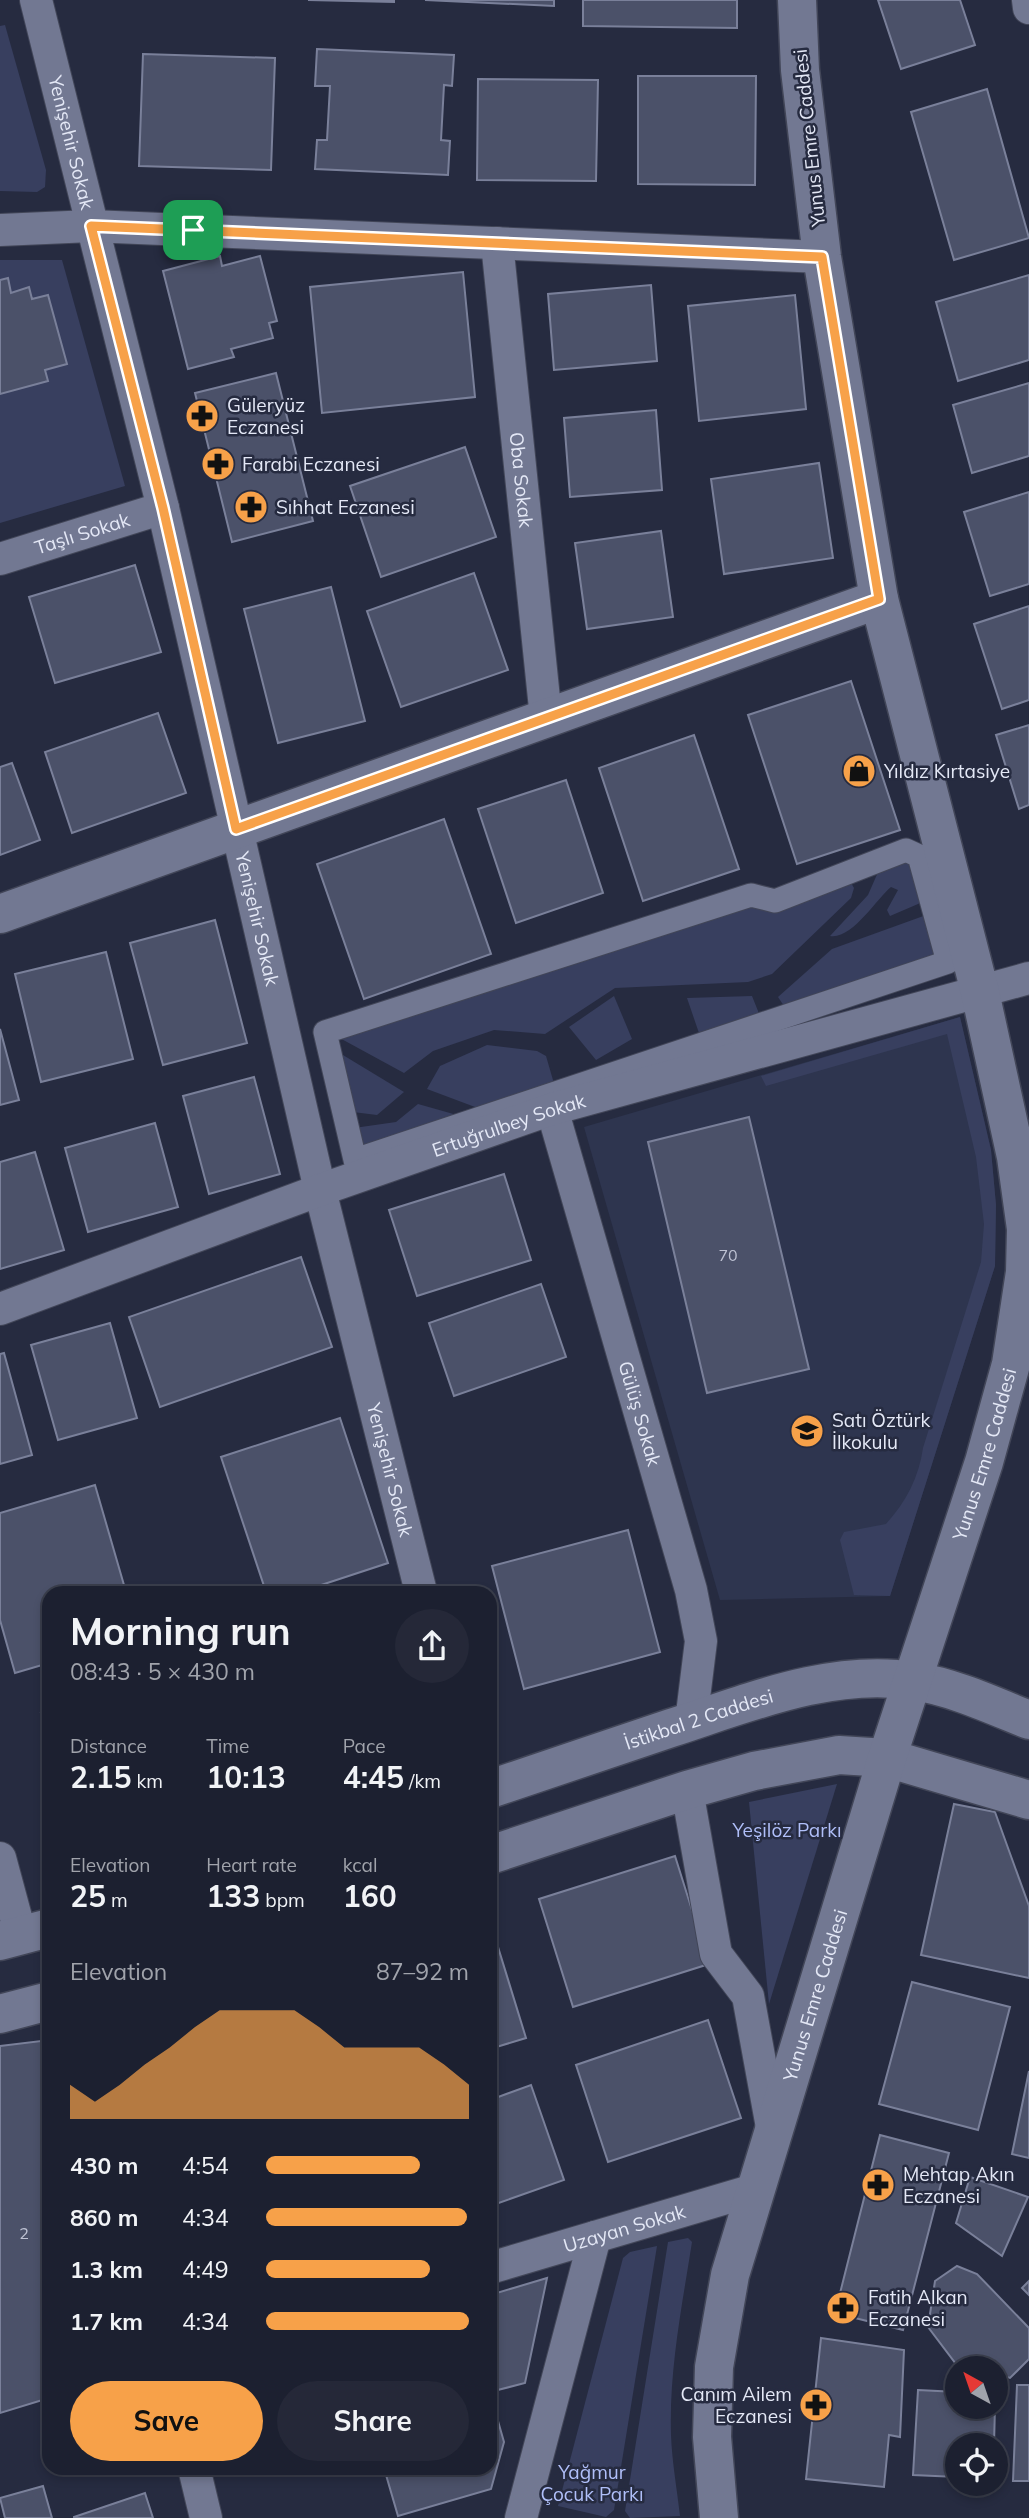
<!DOCTYPE html>
<html lang="en">
<head>
<meta charset="utf-8">
<style>
	:root { --surface:#1c2030; --page:#252838; --text:#f1f3f6; --muted:#a0a3ab; --line:#3a3e4c; --accent:#f7a149 }
	body { margin:0; font-family:Mulish,sans-serif; background:var(--page); color:var(--text); height:100vh; display:flex; flex-direction:column; font-size:26px; white-space:nowrap }
	* { box-sizing:border-box; margin:0 }
	p { font-size:23px; color:var(--muted) }
	.icon { flex:none; width:38px; height:38px; fill:none; stroke:currentColor; stroke-width:2; stroke-linecap:round; stroke-linejoin:round }
	.map { position:relative; flex:1; overflow:hidden }
	.panel { position:absolute; left:42px; top:1586px; width:455px; height:889px; display:flex; flex-direction:column; background:var(--surface); border-radius:21px; box-shadow:0 4px 10px #0003,0 0 0 2px var(--line) }
	.panel>* { flex:none }
	.needle { width:46px; rotate:320deg }
	.tools { position:absolute; left:945px; top:2356px; display:grid; gap:14px }
	.tools a { display:grid; place-items:center; width:63px; height:63px; border-radius:50%; background:var(--surface); box-shadow:0 4px 10px #0003,0 0 0 2px var(--line); font-size:35px }
	.pin { position:absolute; display:grid; place-items:center; width:60px; height:60px; color:#fff; margin:-30px; border-radius:14px; box-shadow:0 4px 10px #0006 }
	.round { display:grid; place-items:center; flex:none; width:74px; height:74px; border-radius:37px; background:var(--page) }
	.head { display:flex; align-items:center; justify-content:space-between; height:119px; padding:0 28px }
	h1 { font-size:38px; font-weight:700; line-height:52px }
	.figures { display:grid; grid-template-columns:repeat(3,1fr); gap:10px; height:119px; padding:7px 28px }
	.figures div { display:grid; align-content:center }
	.figures b { font-size:30px; font-weight:700 }
	.figures small { font-size:19px; font-weight:400 }
	.figures p { font-size:19px }
	.chart { height:196px; padding:14px 28px }
	.chart p { display:flex; justify-content:space-between }
	.chart svg { width:100%; height:126px; margin-top:7px; fill:var(--accent); opacity:.7 }
	.primary-button { display:flex; gap:14px; margin-top:auto; padding:14px 28px }
	.primary-button a { flex:1; height:80px; border-radius:42px; background:var(--accent); color:#111; font-size:28px; font-weight:700; line-height:80px; text-align:center }
	.primary-button a+a { background:var(--page); color:var(--text) }
	ul { padding:0 28px; list-style:none; font-size:23px }
	li { display:grid; grid-template-columns:112px 84px 1fr; align-items:center; height:52px }
	li i { height:18px; border-radius:9px; background:var(--accent) }
	.map>svg:first-child { display:block }
	.built { fill:#2e354f }
	.green { fill:#383f5f }
	.building { fill:#4b5169; stroke:#7a809a; stroke-width:2 }
	.lines { fill:none; stroke-linecap:round; stroke-linejoin:round }
	.pedestrian-casing { stroke:#424658; stroke-width:25 }
	.minor-casing { stroke:#424658; stroke-width:34 }
	.tertiary-casing { stroke:#424658; stroke-width:41 }
	.pedestrian { stroke:#727892; stroke-width:23 }
	.minor { stroke:#727892; stroke-width:32 }
	.tertiary { stroke:#727892; stroke-width:38 }
	.route-casing { stroke:#fff; stroke-width:14 }
	.route { stroke:#f7a149; stroke-width:9 }
	.labels { text-anchor:middle; dominant-baseline:central; stroke-width:5; stroke-linejoin:round; paint-order:stroke }
	.number-label { font-size:16px; fill:#bec2d3 }
	.street-label { font-size:19px; fill:#e4e8f6; stroke:#262b40 }
	.poi-label { font-size:19px; fill:#e4e8f6; stroke:#262b40; text-anchor:start }
	.park-label { font-size:19px; fill:#b0bff9; stroke:#262b40 }
</style>
</head>
<body>
<div class="map">
<svg width="1029" height="2518" viewBox="0 0 1029 2518">
	<rect width="100%" height="100%" fill="#262b40"/>
	<polygon class="built" points="960,1017 991,1150 996,1205 995,1266 890,1596 720,1600 584,1127"/>
	<g class="green">
		<polygon points="5,25 46,170 45,187 37,192 0,191 0,26"/>
		<polygon points="0,260 62,260 125,486 0,523"/>
		<path d="M912,861L925,901L890,916L887,910L898,890L891,887C877,898 852,940 830,936L868,895L882,863Z"/>
		<polygon points="850,881 854,888 851,898 772,974 748,982 615,988 545,1034 494,1030 433,1051 404,1073 336,1036 749,899"/>
		<polygon points="929,914 943,958 784,1006 778,997 832,949"/>
		<polygon points="614,996 632,1039 596,1060 569,1027"/>
		<polygon points="752,996 760,1016 700,1036 687,998"/>
		<path d="M960,1017L991,1150L996,1205L995,1266L890,1596L854,1595L840,1540L844,1532L886,1524C906,1502 919,1477 923,1448L981,1262L984,1224L976,1157L947,1034L766,1086L761,1076Z"/>
		<polygon points="487,1045 537,1051 546,1056 555,1087 483,1110 427,1089 440,1066"/>
		<polygon points="333,1049 404,1092 377,1115 353,1112"/>
		<polygon points="418,1104 464,1117 360,1155 354,1128 396,1122"/>
		<polygon points="837,1784 769,2004 749,1802"/>
		<path d="M688,2238L692,2242C682,2306 669,2370 671,2435C672,2462 677,2489 680,2516L630,2518L625,2511L668,2242Z"/>
		<polygon points="657,2246 614,2510 606,2517 558,2506 623,2258 630,2252"/>
	</g>
	<g class="building">
		<polygon points="308,0 394,0 394,2"/>
		<polygon points="425,0 554,0 554,6"/>
		<polygon points="583,0 737,0 737,28 583,26"/>
		<polygon points="878,0 960,0 975,45 901,69"/>
		<polygon points="317,49 454,55 452,86 444,85 441,140 450,141 448,175 315,169 317,140 327,140 330,86 315,86"/>
		<polygon points="143,54 275,58 271,170 139,166"/>
		<polygon points="638,76 756,76 755,185 638,184"/>
		<polygon points="478,79 598,80 596,181 477,180"/>
		<polygon points="987,89 1029,238 954,260 911,112"/>
		<polygon points="220,256 222,266 260,256 277,321 269,323 273,338 231,349 234,357 188,369 163,271"/>
		<polygon points="463,272 475,397 322,413 310,287"/>
		<polygon points="1029,275 1029,360 958,381 936,302"/>
		<polygon points="8,278 11,293 29,287 32,299 48,295 67,364 45,370 48,381 0,394 0,280"/>
		<polygon points="651,285 657,361 554,370 548,294"/>
		<polygon points="795,295 806,409 699,421 688,306"/>
		<polygon points="276,373 313,521 232,542 195,393"/>
		<polygon points="1029,383 1029,456 972,473 953,405"/>
		<polygon points="656,410 662,490 570,497 564,418"/>
		<polygon points="465,447 496,537 381,577 350,486"/>
		<polygon points="819,463 833,558 724,574 711,479"/>
		<polygon points="1029,492 1029,584 990,596 964,512"/>
		<polygon points="661,531 673,617 587,629 575,543"/>
		<polygon points="135,565 161,652 55,683 29,597"/>
		<polygon points="474,573 508,670 401,707 367,611"/>
		<polygon points="331,587 365,721 278,743 244,609"/>
		<polygon points="1029,606 1029,700 1002,709 974,624"/>
		<polygon points="851,681 900,830 797,864 748,715"/>
		<polygon points="158,713 186,793 72,833 45,752"/>
		<polygon points="1029,725 1029,805 1019,809 996,735"/>
		<polygon points="694,735 739,869 643,901 599,768"/>
		<polygon points="12,763 40,840 0,855 0,767"/>
		<polygon points="566,780 603,893 516,923 478,809"/>
		<polygon points="444,819 491,954 364,999 317,864"/>
		<polygon points="215,920 247,1043 163,1065 130,943"/>
		<polygon points="106,952 133,1059 41,1082 15,974"/>
		<polygon points="0,1029 19,1100 0,1105"/>
		<polygon points="254,1077 280,1174 209,1194 183,1096"/>
		<polygon points="749,1117 809,1369 707,1393 648,1142"/>
		<polygon points="155,1123 178,1207 88,1232 65,1148"/>
		<polygon points="35,1152 64,1250 0,1269 0,1162"/>
		<polygon points="504,1174 531,1260 417,1296 389,1210"/>
		<polygon points="301,1257 332,1347 160,1407 129,1317"/>
		<polygon points="541,1284 566,1357 454,1396 429,1323"/>
		<polygon points="110,1323 137,1418 58,1440 31,1345"/>
		<polygon points="4,1353 32,1455 0,1464 0,1354"/>
		<polygon points="340,1418 388,1563 300,1592 266,1592 221,1457"/>
		<polygon points="95,1485 126,1592 49,1592 49,1663 15,1673 0,1620 0,1513"/>
		<polygon points="628,1530 660,1652 524,1689 492,1566"/>
		<polygon points="49,1711 49,1742 41,1713"/>
		<polygon points="954,1804 995,1812 1029,1906 1029,1978 921,1955"/>
		<polygon points="675,1856 709,1964 573,2007 539,1899"/>
		<polygon points="490,1921 526,2038 490,2049"/>
		<polygon points="912,1982 1010,2007 978,2130 879,2104"/>
		<polygon points="708,2020 741,2118 608,2162 576,2065"/>
		<polygon points="41,2041 49,2067 49,2398 0,2413 0,2046"/>
		<polygon points="1029,2071 1029,2158 1012,2154"/>
		<polygon points="531,2085 564,2180 490,2206 490,2100"/>
		<polygon points="880,2135 949,2153 903,2330 835,2313"/>
		<polygon points="970,2177 1028,2197 1002,2256 956,2223"/>
		<polygon points="957,2266 977,2274 1029,2328 1029,2359 1010,2378 996,2374 996,2368 956,2364 928,2327 935,2281"/>
		<polygon points="547,2278 525,2383 490,2392 490,2295"/>
		<polygon points="1029,2281 1029,2295 1022,2288"/>
		<polygon points="821,2338 904,2350 900,2437 889,2435 884,2487 806,2479"/>
		<polygon points="1017,2385 1029,2385 1029,2481 1013,2481"/>
		<polygon points="918,2390 957,2392 957,2406 995,2406 994,2445 957,2445 957,2477 913,2475"/>
		<polygon points="498,2421 504,2442 491,2489 398,2516 384,2468 490,2468 490,2423"/>
		<polygon points="43,2486 52,2518 5,2518 0,2498"/>
		<polygon points="145,2493 153,2518 74,2518 74,2517"/>
	</g>
	<g class="lines">
		<defs>
			<polygon id="pedestrian" points="906,850 919,856 948,962 355,1160 325,1032 751,895 775,901"/>
			<g id="minor">
				<path id="s1" d="M36,0L163,508L320,1190L421,1592"/>
				<polyline points="1028,0 1029,8"/>
				<polyline points="0,230 91,226 822,257"/>
				<path id="s2" d="M497,243L546,718"/>
				<path id="s3" d="M0,559L163,508"/>
				<path id="s4" d="M552,1109L691,1590L701,1641L691,1722"/>
				<path id="s5" d="M0,1309L320,1190L552,1109L1029,978"/>
				<polyline points="687,1790 716,1954 748,1996 773,2133"/>
				<polyline points="0,1858 21,1936"/>
				<path id="s6" d="M490,2268L757,2189"/>
				<polyline points="194,2468 206,2518"/>
				<polyline points="521,2518 595,2237"/>
			</g>
			<g id="tertiary">
				<polyline points="0,914 879,599"/>
				<path id="s7" d="M490,1789C550,1769 611,1748 671,1728C748,1703 831,1668 914,1681C953,1687 992,1705 1029,1720"/>
				<polyline points="490,1855 687,1790 754,1771 839,1755 887,1758 1029,1800"/>
				<polyline points="0,1941 49,1928"/>
				<polyline points="0,2014 49,2001"/>
				<path id="s8" d="M719,2518L712,2437L714,2367L730,2275L887,1758L984,1462L1011,1364L1025,1272L1026,1229L1016,1157L980,992L879,599L822,257L800,70L797,0"/>
			</g>
		</defs>
		<use href="#pedestrian" class="pedestrian-casing"/>
		<use href="#minor" class="minor-casing"/>
		<use href="#tertiary" class="tertiary-casing"/>
		<use href="#pedestrian" class="pedestrian"/>
		<use href="#minor" class="minor"/>
		<use href="#tertiary" class="tertiary"/>
	</g>
	<g class="lines">
		<defs>
			<polygon id="route" points="91,226 822,257 879,599 236,829 163,508"/>
		</defs>
		<use href="#route" class="route-casing"/>
		<use href="#route" class="route"/>
	</g>
	<defs>
		<symbol id="pharmacy-disc" viewBox="-11 -11 22 22"><circle r="9.5" fill="#f7a149" stroke="#262b40"/><path d="M-2-6h4v4h4v4h-4v4h-4v-4h-4v-4h4Z" fill="#111"/></symbol>
		<symbol id="shop-disc" viewBox="-11 -11 22 22"><circle r="9.5" fill="#f7a149" stroke="#262b40"/><path d="M-5-2.5h2.3a2.7 3.5 0 0 1 5.4 0H5L5.5 6h-11ZM-1.5-2.5h3a1.5 2.3 0 0 0-3 0Z" fill="#111"/></symbol>
		<symbol id="school-disc" viewBox="-11 -11 22 22"><circle r="9.5" fill="#f7a149" stroke="#262b40"/><path d="M0-5L7-2L0 1L-7-2ZM-4 1L0 2.5L4 1V4Q0 6-4 4Z" fill="#111"/></symbol>
	</defs>
	<g fill-rule="evenodd">
		<use href="#pharmacy-disc" x="183" y="397" width="38" height="38"/>
		<use href="#pharmacy-disc" x="199" y="445" width="38" height="38"/>
		<use href="#pharmacy-disc" x="232" y="488" width="38" height="38"/>
		<use href="#shop-disc" x="840" y="752" width="38" height="38"/>
		<use href="#school-disc" x="788" y="1412" width="38" height="38"/>
		<use href="#pharmacy-disc" x="859" y="2166" width="38" height="38"/>
		<use href="#pharmacy-disc" x="824" y="2289" width="38" height="38"/>
		<use href="#pharmacy-disc" x="797" y="2386" width="38" height="38"/>
	</g>
	<g class="labels">
		<g class="number-label">
			<text x="728" y="1255">70</text>
			<text x="24" y="2233">2</text>
		</g>
		<g class="street-label">
			<text transform="translate(809 138) rotate(-96)">Yunus Emre Caddesi</text>
			<text stroke="none"><textPath href="#s1" startOffset="147">Yenişehir Sokak</textPath></text>
			<text stroke="none"><textPath href="#s2" startOffset="238">Oba Sokak</textPath></text>
			<text stroke="none"><textPath href="#s3" startOffset="86">Taşlı Sokak</textPath></text>
			<text stroke="none"><textPath href="#s1" startOffset="945">Yenişehir Sokak</textPath></text>
			<text stroke="none"><textPath href="#s5" startOffset="541">Ertuğrulbey Sokak</textPath></text>
			<text stroke="none"><textPath href="#s4" startOffset="317">Gülüş Sokak</textPath></text>
			<text stroke="none"><textPath href="#s8" startOffset="1104">Yunus Emre Caddesi</textPath></text>
			<text stroke="none"><textPath href="#s1" startOffset="1512">Yenişehir Sokak</textPath></text>
			<text stroke="none"><textPath href="#s7" startOffset="220">İstikbal 2 Caddesi</textPath></text>
			<text stroke="none"><textPath href="#s8" startOffset="537">Yunus Emre Caddesi</textPath></text>
			<text stroke="none"><textPath href="#s6" startOffset="140">Uzayan Sokak</textPath></text>
		</g>
		<g class="poi-label">
			<text x="227" y="405">Güleryüz<tspan x="227" dy="22">Eczanesi</tspan></text>
			<text x="242" y="464">Farabi Eczanesi</text>
			<text x="276" y="507">Sıhhat Eczanesi</text>
			<text x="884" y="771">Yıldız Kırtasiye</text>
			<text x="832" y="1420">Satı Öztürk<tspan x="832" dy="22">İlkokulu</tspan></text>
			<text x="903" y="2174">Mehtap Akın<tspan x="903" dy="22">Eczanesi</tspan></text>
			<text x="868" y="2297">Fatih Alkan<tspan x="868" dy="22">Eczanesi</tspan></text>
			<text x="792" y="2394" text-anchor="end">Canım Ailem<tspan x="792" dy="22">Eczanesi</tspan></text>
		</g>
		<g class="park-label">
			<text x="787" y="1830">Yeşilöz Parkı</text>
			<text x="592" y="2472">Yağmur<tspan x="592" dy="22">Çocuk Parkı</tspan></text>
		</g>
	</g>
</svg>
<div class="tools">
<a><svg class="needle" viewBox="-14 -14 28 28"><path d="M0-13l5 13h-10z" fill="#e53935"/><path d="M0 13l5-13h-10z" fill="#a0a3ab"/></svg></a>
<a><svg class="icon" aria-label="locate" viewBox="0 0 24 24"><circle cx="12" cy="12" r="6"/><path d="M12 2v4M12 18v4M2 12h4M18 12h4"/></svg></a>
</div>
<div class="pin" style="left:193px;top:230px;background:#1e9e55"><svg class="icon" aria-label="arrive" viewBox="0 0 24 24"><path d="M6 21V4h12l-3 4 3 4H6"/></svg></div>
<section class="panel">
<div class="head"><div><h1>Morning run</h1><p>08:43 · 5 × 430 m</p></div><a class="round"><svg class="icon" aria-label="share" viewBox="0 0 24 24"><path d="M12 15V3M7 8l5-5 5 5M5 13v7h14v-7"/></svg></a></div>
<div class="figures">
<div><p>Distance</p><b>2.15<small> km</small></b></div>
<div><p>Time</p><b>10:13</b></div>
<div><p>Pace</p><b>4:45<small> /km</small></b></div>
</div>
<div class="figures">
<div><p>Elevation</p><b>25<small> m</small></b></div>
<div><p>Heart rate</p><b>133<small> bpm</small></b></div>
<div><p>kcal</p><b>160</b></div>
</div>
<div class="chart"><p><span>Elevation</span>87–92 m</p>
<svg viewBox="0 0 160 44" preserveAspectRatio="none"><path d="M0 44V32L10 38L20 32L30 25L40 19L50 12L60 6L70 6L80 6L90 6L100 12L110 19L120 19L130 19L140 19L150 25L160 32V44z"/></svg>
</div>
<ul>
<li><b>430 m</b>4:54<i style="width:76%"></i></li>
<li><b>860 m</b>4:34<i style="width:99%"></i></li>
<li><b>1.3 km</b>4:49<i style="width:81%"></i></li>
<li><b>1.7 km</b>4:34<i style="width:100%"></i></li>
</ul>
<div class="primary-button"><a>Save</a><a>Share</a></div>
</section>
</div>
</body>
</html>
